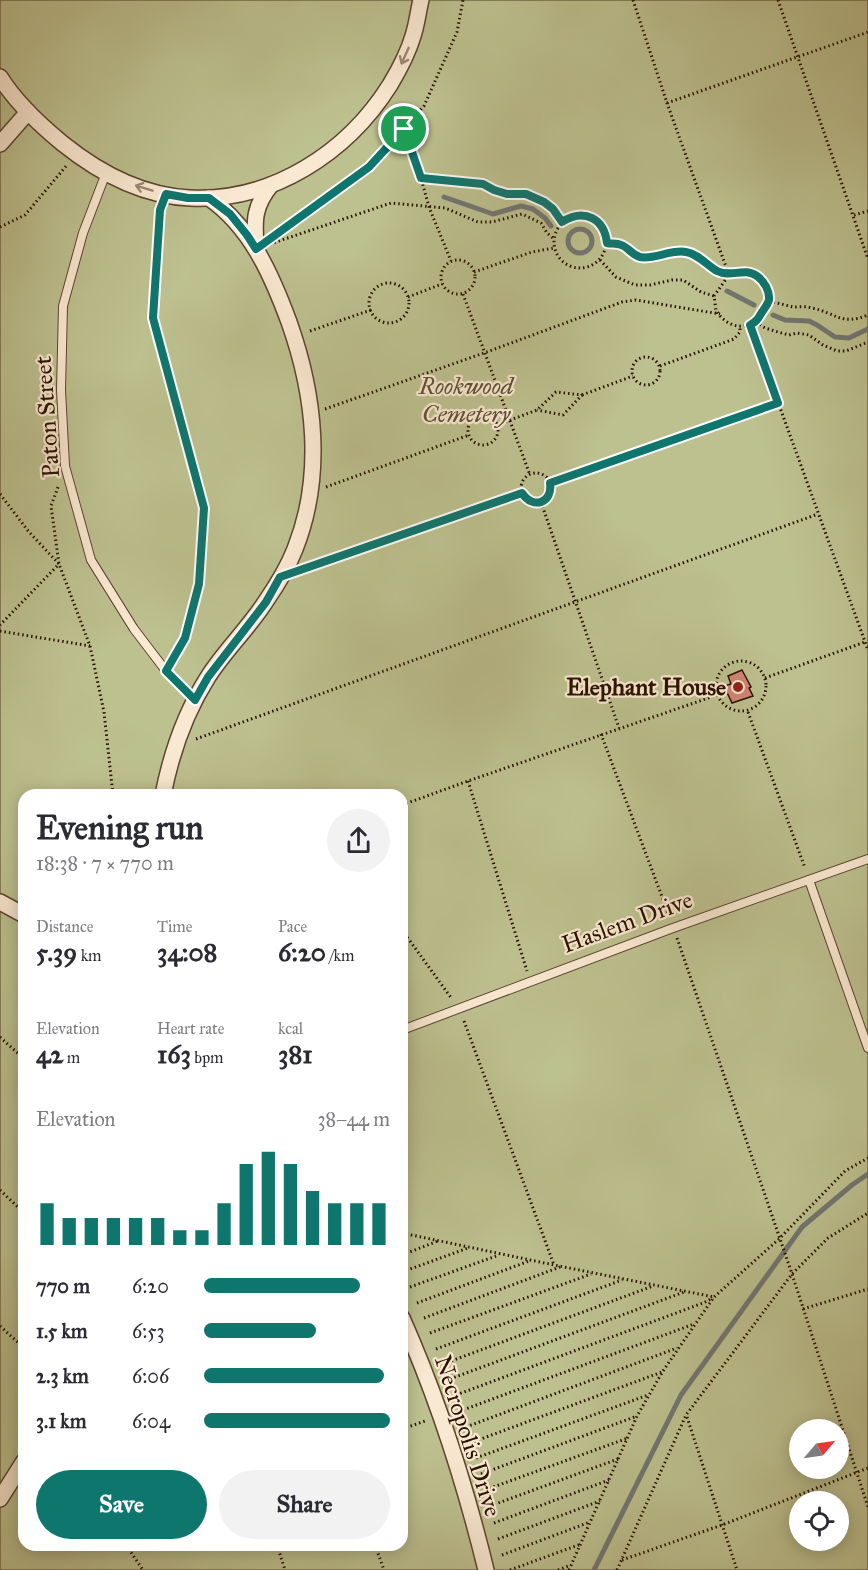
<!DOCTYPE html>
<html lang="en">
<head>
<meta charset="utf-8">
<style>
	:root { --surface:#fff; --page:#f2f2f3; --text:#2b2b33; --muted:#7c7c81; --accent:#0f766e }
	body { margin:0; font-family:"IM FELL Great Primer",serif; background:var(--page); color:var(--text); height:100vh; display:flex; flex-direction:column; font-size:22px; white-space:nowrap }
	* { box-sizing:border-box; margin:0 }
	p { font-size:20px; color:var(--muted) }
	.icon { flex:none; width:33px; height:33px; fill:none; stroke:currentColor; stroke-width:2; stroke-linecap:round; stroke-linejoin:round }
	.map { position:relative; flex:1; overflow:hidden }
	.details { position:absolute; left:18px; top:789px; width:390px; height:762px; display:flex; flex-direction:column; background:var(--surface); border-radius:18px; box-shadow:0 3px 15px #0003 }
	.details>* { flex:none }
	.needle { width:39px; rotate:61deg }
	.buttons { position:absolute; left:789px; top:1419px; display:grid; gap:12px }
	.buttons a { display:grid; place-items:center; width:60px; height:60px; border-radius:50%; background:var(--surface); box-shadow:0 3px 15px #0003; font-size:30px }
	.pin { position:absolute; display:grid; place-items:center; width:51px; height:51px; color:#fff; margin:-26px; border:3px solid #fff; border-radius:50%; box-shadow:0 2px 6px #0007 }
	.round { display:grid; place-items:center; flex:none; width:63px; height:63px; border-radius:32px; background:var(--page) }
	.head { display:flex; align-items:center; justify-content:space-between; height:102px; padding:0 18px }
	h1 { font-size:33px; font-weight:800; line-height:45px }
	.stats { display:grid; grid-template-columns:repeat(3,1fr); gap:9px; height:102px; padding:6px 18px }
	.stats div { display:grid; align-content:center }
	.stats b { font-size:26px; font-weight:800 }
	.stats small { font-size:16px; font-weight:400 }
	.stats p { font-size:16px }
	.chart { height:168px; padding:12px 18px }
	.chart p { display:flex; justify-content:space-between }
	.chart svg { width:100%; height:108px; margin-top:6px; stroke:var(--accent); stroke-width:6 }
	.cta { display:flex; gap:12px; margin-top:auto; padding:12px 18px }
	.cta a { flex:1; height:69px; border-radius:36px; background:var(--accent); color:#fff; font-size:24px; font-weight:800; line-height:69px; text-align:center }
	.cta a+a { background:var(--page); color:var(--text) }
	ul { padding:0 18px; list-style:none; font-size:20px }
	li { display:grid; grid-template-columns:96px 72px 1fr; align-items:center; height:45px }
	li i { height:15px; border-radius:8px; background:var(--accent) }
	.map>svg:first-child { display:block }
	.green { fill:#bdc08f; stroke:#736948; stroke-width:1.5; fill-rule:evenodd }
	.lines { fill:none; stroke-linecap:round; stroke-linejoin:round }
	.stream { stroke:#727671; stroke-width:5 }
	.building { fill:#d38577; stroke:#291201; stroke-width:1.5 }
	.service-casing { stroke:#5c452f; stroke-width:10 }
	.minor-casing { stroke:#5c452f; stroke-width:18 }
	.path { stroke:#291201; stroke-width:3; stroke-dasharray:1.5 3; stroke-linecap:butt }
	.service { stroke:#fae9d2; stroke-width:8 }
	.minor { stroke:#fae9d2; stroke-width:15 }
	.oneway { stroke:#9c8874 }
	.route-casing { stroke:#fff; stroke-width:12 }
	.route { stroke:#0f766e; stroke-width:8 }
	.poi-dot { fill:#8f2418; stroke:#fae9d2; stroke-width:2 }
	.labels { text-anchor:middle; dominant-baseline:central; stroke-width:4.5; stroke-linejoin:round; paint-order:stroke }
	.park-label { font-size:24px; font-style:italic; fill:#5d4f33; stroke:#fae9d2 }
	.street-label { font-size:24px; fill:#291201; stroke:#fae9d2 }
	.poi-label { font-size:24px; font-weight:bold; fill:#291201; stroke:#fae9d2; text-anchor:end }
</style>
</head>
<body>
<div class="map">
<svg width="868" height="1570" viewBox="0 0 868 1570">
	<rect width="100%" height="100%" fill="#f7ddba"/>
	<filter id="stains"><feTurbulence type="fractalNoise" baseFrequency=".00333" numOctaves="4"/><feColorMatrix values="0 0 0 0 .2 0 0 0 0 .09 0 0 0 0 .02 0 0 0 .5 -.17"/></filter>
	<radialGradient id="worn" r=".72"><stop offset=".6" stop-color="#630" stop-opacity="0"/><stop offset="1" stop-color="#630" stop-opacity=".3"/></radialGradient>
	<path class="green" d="M0,0H868V1570H0ZM24,795H402V1545H24ZM800,1430H838V1468H800ZM800,1502H838V1540H800Z"/>
	<g class="lines">
		<g class="stream">
			<polyline points="444,197 493,214 521,206 533,209 545,218 551,226"/>
			<circle cx="580" cy="241" r="12"/>
			<polyline points="727,291 754,305"/>
			<polyline points="773,315 785,320 809,321 817,325 835,337 849,338 868,329"/>
			<polyline points="594,1570 681,1395 802,1227 852,1185 868,1174"/>
		</g>
	</g>
	<polygon class="building" points="742,670 751,687 749,688 753,696 732,703 724,686 731,684 728,676"/>
	<g class="lines">
		<defs>
			<g id="service">
				<polyline points="106,173 83,233 63,306 61,390 65,466 91,560 134,629 166,671 195,700"/>
				<polyline points="809,880 868,1048"/>
				<polyline points="402,1030 673,928 868,859"/>
			</g>
			<g id="minor">
				<path d="M0,77C16,103 39,124 62,143C98,172 143,196 190,198C272,202 347,153 390,85C399,70 408,53 413,36C417,24 418,12 421,0"/>
				<polyline points="0,144 28,112"/>
				<path d="M256,246C254,220 254,206 271,185"/>
				<path d="M163,795C171,754 185,713 208,677C225,650 249,628 266,601C277,585 288,567 295,549C324,476 315,395 289,322C272,276 251,227 209,198"/>
				<polyline points="0,902 24,915"/>
				<path d="M402,1318C438,1399 465,1484 486,1570"/>
				<polyline points="0,1499 24,1461"/>
			</g>
		</defs>
		<use href="#service" class="service-casing"/>
		<use href="#minor" class="minor-casing"/>
		<g class="path">
			<polyline points="633,0 667,103 729,275"/>
			<polyline points="778,0 868,259"/>
			<polyline points="667,103 868,32"/>
			<polyline points="404,129 421,178 429,207 451,261"/>
			<polyline points="421,178 483,184 494,190 507,194 527,194 544,202 553,209 563,222"/>
			<polyline points="160,210 153,318 204,508 199,584 185,638 173,659"/>
			<polyline points="854,215 868,211"/>
			<circle cx="580" cy="242" r="26"/>
			<polyline points="0,227 25,215 67,165"/>
			<polyline points="271,238 369,167 424,106 457,32 463,0"/>
			<path d="M607,243C611,244 617,243 621,245C628,247 632,255 640,257C654,260 670,249 685,252C700,254 711,269 725,274C736,277 742,267 756,276C780,291 764,329 738,326C729,325 720,318 716,310C715,306 715,300 714,296L729,275"/>
			<polyline points="270,244 391,203 445,208 478,222 492,222 522,214 541,223 547,233 554,239"/>
			<circle cx="458" cy="277" r="17"/>
			<polyline points="600,260 616,277 635,285 650,285 672,280 683,280 701,292 714,296"/>
			<polyline points="474,272 532,252 554,248"/>
			<circle cx="389" cy="303" r="20"/>
			<polyline points="463,294 530,475"/>
			<polyline points="408,297 442,284"/>
			<path d="M769,301C777,303 785,305 793,307C799,307 806,306 812,308C836,313 841,326 868,315"/>
			<polyline points="756,322 765,328 778,332 789,335 797,333 809,335 823,345 837,351 846,351 868,342"/>
			<polyline points="750,325 868,650"/>
			<polyline points="310,331 371,310"/>
			<circle cx="646" cy="371" r="14"/>
			<polyline points="660,366 734,339 740,332 740,326"/>
			<polyline points="582,395 633,376"/>
			<polyline points="325,409 484,353 622,302 636,300 720,314"/>
			<circle cx="483" cy="430" r="15"/>
			<polyline points="497,425 537,410 556,392 582,395 563,415 537,410"/>
			<circle cx="536" cy="488" r="15"/>
			<polyline points="550,483 778,403"/>
			<polyline points="58,487 51,506 59,564 90,646 104,712 113,795"/>
			<polyline points="326,487 469,435"/>
			<polyline points="0,494 29,532 59,564 0,625"/>
			<polyline points="541,502 619,728"/>
			<polyline points="303,570 522,493"/>
			<polyline points="0,631 90,646"/>
			<circle cx="741" cy="686" r="25"/>
			<polyline points="765,678 865,642"/>
			<polyline points="748,712 805,868"/>
			<polyline points="601,734 670,918"/>
			<polyline points="196,739 818,514"/>
			<polyline points="468,781 527,971"/>
			<polyline points="402,805 468,781 717,695"/>
			<polyline points="402,930 452,999"/>
			<polyline points="677,938 792,1274 868,1507"/>
			<polyline points="464,1021 554,1265"/>
			<polyline points="0,1037 24,1059"/>
			<polyline points="0,1190 24,1213"/>
			<polyline points="402,1233 554,1265 714,1297"/>
			<polyline points="402,1255 438,1241"/>
			<polyline points="402,1272 468,1248"/>
			<polyline points="410,1287 499,1255"/>
			<polyline points="417,1303 529,1261"/>
			<polyline points="803,1309 868,1289"/>
			<polyline points="424,1318 560,1267"/>
			<polyline points="0,1326 24,1348"/>
			<polyline points="430,1333 591,1274"/>
			<polyline points="436,1349 622,1280"/>
			<polyline points="443,1364 653,1286"/>
			<polyline points="450,1379 684,1292"/>
			<polyline points="456,1395 703,1303 713,1298"/>
			<polyline points="463,1410 694,1324"/>
			<polyline points="687,1417 737,1570"/>
			<polyline points="466,1427 677,1348"/>
			<polyline points="402,1429 425,1421"/>
			<polyline points="470,1443 662,1372"/>
			<polyline points="476,1458 648,1395"/>
			<polyline points="481,1474 637,1416"/>
			<polyline points="485,1490 628,1438"/>
			<polyline points="490,1506 618,1459"/>
			<polyline points="494,1523 609,1480"/>
			<polyline points="498,1539 600,1501"/>
			<polyline points="126,1545 143,1570"/>
			<polyline points="277,1545 285,1570"/>
			<polyline points="375,1545 384,1570"/>
			<polyline points="502,1555 590,1522"/>
			<polyline points="622,1560 722,1525 868,1468"/>
			<polyline points="510,1570 581,1544"/>
			<polyline points="558,1570 571,1565"/>
			<polyline points="569,1570 637,1416 663,1371 714,1297 779,1239 845,1171 868,1158"/>
			<polyline points="617,1570 686,1415 792,1274 828,1238 868,1213"/>
		</g>
		<use href="#service" class="service"/>
		<use href="#minor" class="minor"/>
	</g>
	<defs><path id="oneway-shaft" d="M-6 0H5M1.5-3L5.5 0L1.5 3" fill="none" stroke-width="1.6" stroke-linecap="round" stroke-linejoin="round" transform="scale(1.5)"/></defs>
	<g class="oneway">
		<use href="#oneway-shaft" transform="translate(405 56) rotate(114)"/>
		<use href="#oneway-shaft" transform="translate(144 188) rotate(-163)"/>
	</g>
	<g class="lines">
		<defs>
			<path id="route" d="M404,129L421,178L483,184L494,190L507,194H526L544,202L553,209L562,222C584,208 604,218 607,243C611,244 617,243 621,245C628,247 632,255 640,257C654,260 671,249 686,252C698,254 707,265 717,271C731,278 744,267 757,276C764,281 770,291 769,300C768,304 764,309 762,312C758,319 756,322 750,325L778,403L550,483C553,503 533,510 522,493L280,577L266,602L208,677L195,700L166,671L185,638L199,584L204,508L153,318L160,210L166,194L188,198H209L230,214L247,235L256,249L369,167Z"/>
		</defs>
		<use href="#route" class="route-casing"/>
		<use href="#route" class="route"/>
	</g>
	<circle class="poi-dot" cx="738" cy="687" r="6"/>
	<g class="labels">
		<g class="park-label">
			<text x="466" y="386">Rookwood<tspan x="466" dy="28">Cemetery</tspan></text>
		</g>
		<g class="street-label">
			<text transform="translate(47 417) rotate(-94)">Paton Street</text>
			<text transform="translate(627 922) rotate(-20)">Haslem Drive</text>
			<text transform="translate(468 1436) rotate(72)">Necropolis Drive</text>
		</g>
		<g class="poi-label">
			<text x="726" y="687">Elephant House</text>
		</g>
	</g>
	<rect width="100%" height="100%" filter="url(#stains)"/>
	<rect width="100%" height="100%" fill="url(#worn)"/>
</svg>
<div class="buttons">
<a><svg class="needle" viewBox="-14 -14 28 28"><path d="M0-13l5 13h-10z" fill="#e53935"/><path d="M0 13l5-13h-10z" fill="#7c7c81"/></svg></a>
<a><svg class="icon" aria-label="locate" viewBox="0 0 24 24"><circle cx="12" cy="12" r="6"/><path d="M12 2v4M12 18v4M2 12h4M18 12h4"/></svg></a>
</div>
<div class="pin" style="left:404px;top:129px;background:#1e9e55"><svg class="icon" aria-label="arrive" viewBox="0 0 24 24"><path d="M6 21V4h12l-3 4 3 4H6"/></svg></div>
<section class="details">
<div class="head"><div><h1>Evening run</h1><p>18:38 · 7 × 770 m</p></div><a class="round"><svg class="icon" aria-label="share" viewBox="0 0 24 24"><path d="M12 15V3M7 8l5-5 5 5M5 13v7h14v-7"/></svg></a></div>
<div class="stats">
<div><p>Distance</p><b>5.39<small> km</small></b></div>
<div><p>Time</p><b>34:08</b></div>
<div><p>Pace</p><b>6:20<small> /km</small></b></div>
</div>
<div class="stats">
<div><p>Elevation</p><b>42<small> m</small></b></div>
<div><p>Heart rate</p><b>163<small> bpm</small></b></div>
<div><p>kcal</p><b>381</b></div>
</div>
<div class="chart"><p><span>Elevation</span>38–44 m</p>
<svg viewBox="0 0 160 44" preserveAspectRatio="none"><path d="M5 44V27M15 44V33M25 44V33M35 44V33M45 44V33M55 44V33M65 44V38M75 44V38M85 44V27M95 44V11M105 44V6M115 44V11M125 44V22M135 44V27M145 44V27M155 44V27"/></svg>
</div>
<ul>
<li><b>770 m</b>6:20<i style="width:84%"></i></li>
<li><b>1.5 km</b>6:53<i style="width:60%"></i></li>
<li><b>2.3 km</b>6:06<i style="width:97%"></i></li>
<li><b>3.1 km</b>6:04<i style="width:100%"></i></li>
</ul>
<div class="cta"><a>Save</a><a>Share</a></div>
</section>
</div>
</body>
</html>
